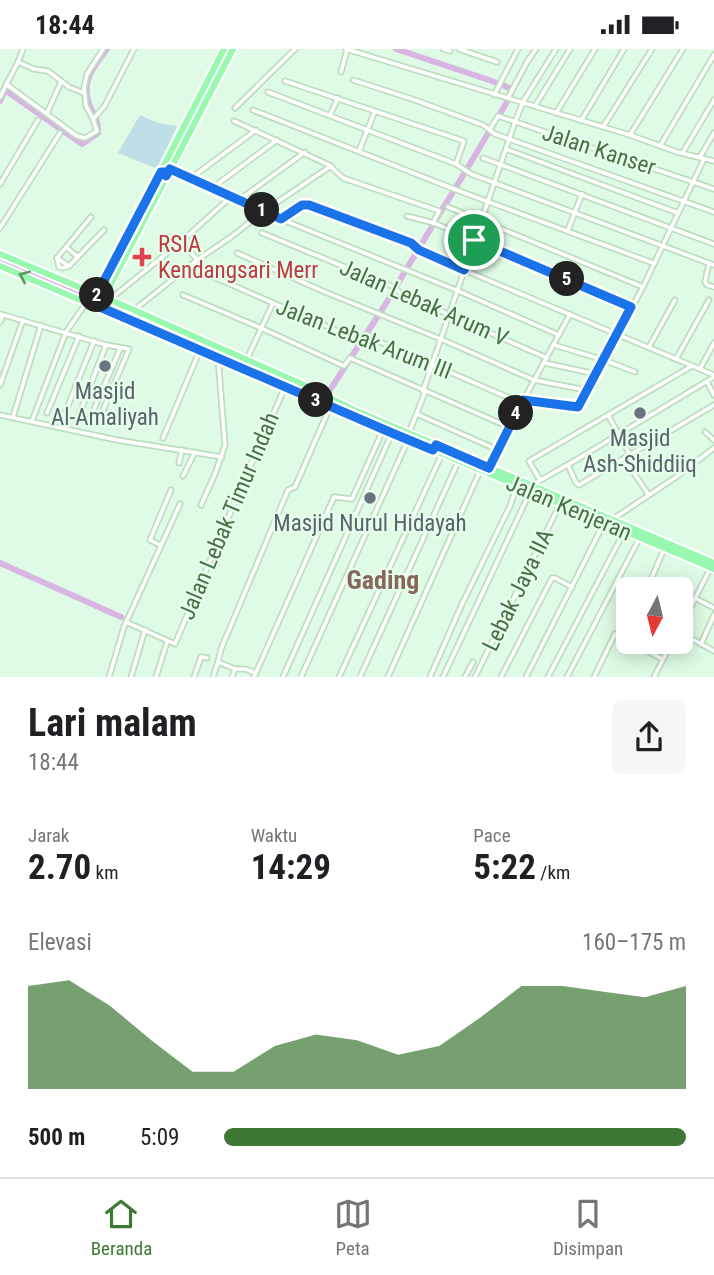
<!DOCTYPE html>
<html lang="id">
<head>
<meta charset="utf-8">
<style>
	:root { --surface:#fff; --page:#f6f6f6; --text:#202124; --muted:#757577; --line:#e0e0e0; --accent:#3e7834 }
	body { margin:0; font-family:"Roboto Condensed",sans-serif; background:var(--page); color:var(--text); height:100vh; display:flex; flex-direction:column; font-size:26px; white-space:nowrap }
	* { box-sizing:border-box; margin:0 }
	p { font-size:23px; color:var(--muted) }
	.icon { flex:none; width:38px; height:38px; fill:none; stroke:currentColor; stroke-width:2; stroke-linecap:round; stroke-linejoin:round }
	.map { position:relative; height:628px; overflow:hidden }
	.panel { display:flex; flex-direction:column; background:var(--surface); flex:1 }
	.panel>* { flex:none }
	.needle { width:46px; rotate:187deg }
	.buttons { position:absolute; left:616px; top:528px; display:grid; gap:14px }
	.buttons a { display:grid; place-items:center; width:77px; height:77px; border-radius:10px; background:var(--surface); box-shadow:0 4px 18px #0003; font-size:35px }
	.pin { position:absolute; display:grid; place-items:center; width:60px; height:60px; color:#fff; margin:-30px; border:4px solid #fff; border-radius:50%; box-shadow:0 2px 7px #0007 }
	.km { position:absolute; width:35px; height:35px; margin:-18px; border-radius:50%; background:#222; color:#fff; font-size:19px; line-height:35px; text-align:center }
	.round { display:grid; place-items:center; flex:none; width:74px; height:74px; border-radius:10px; background:var(--page) }
	.overview { display:flex; align-items:center; justify-content:space-between; height:119px; padding:0 28px }
	h1 { font-size:38px; font-weight:700; line-height:52px }
	.metrics { display:grid; grid-template-columns:repeat(3,1fr); gap:10px; height:119px; padding:7px 28px }
	.metrics div { display:grid; align-content:center }
	.metrics b { font-size:35px; font-weight:700 }
	.metrics small { font-size:19px; font-weight:400 }
	.metrics p { font-size:19px }
	.chart { height:196px; padding:14px 28px }
	.chart p { display:flex; justify-content:space-between }
	.chart svg { width:100%; height:126px; margin-top:7px; fill:var(--accent); opacity:.7 }
	ul { padding:0 28px; list-style:none; font-size:23px }
	li { display:grid; grid-template-columns:112px 84px 1fr; align-items:center; height:52px }
	li i { height:18px; border-radius:9px; background:var(--accent) }
	.status { display:flex; justify-content:space-between; align-items:center; height:49px; padding:0 35px; background:var(--surface); direction:ltr }
	.status svg { height:19px; fill:currentColor }
	.tab-bar { display:flex; justify-content:space-around; align-items:center; height:98px; border-top:2px solid var(--line); background:var(--surface); font-size:19px; color:var(--muted) }
	.tab-bar a { display:grid; justify-items:center; gap:4px }
	.tab-bar .current { color:var(--accent) }
	.map>svg:first-child { display:block }
	.green { fill:#bfdfe7 }
	.lines { fill:none; stroke-linecap:round; stroke-linejoin:round }
	.river { stroke:#d8b5e3; stroke-width:6 }
	.minor-casing { stroke:#bcdebf; stroke-width:7 }
	.primary-casing { stroke:#fff; stroke-width:10 }
	.minor { stroke:#fff; stroke-width:3.5 }
	.primary { stroke:#99f8af; stroke-width:6 }
	.oneway { stroke:#629967 }
	.route-casing { stroke:#fff; stroke-width:14 }
	.route { stroke:#1a73e8; stroke-width:9 }
	.health-dot { fill:#e0444e; stroke:#e5feea; stroke-width:2.5 }
	.worship-dot { fill:#6b7280; stroke:#e5feea; stroke-width:2.5 }
	.labels { text-anchor:middle; dominant-baseline:central; stroke-width:5; stroke-linejoin:round; paint-order:stroke }
	.street-label { font-size:23px; fill:#4a7048; stroke:#e5feea }
	.health-label { font-size:23px; fill:#be3a42; stroke:#e5feea; text-anchor:start }
	.worship-label { font-size:23px; fill:#5b616d; stroke:#e5feea }
	.quarter-label { font-size:26px; font-weight:bold; fill:#87675c; stroke:#e5feea }
</style>
</head>
<body>
<div class="status"><b>18:44</b><svg viewBox="0 0 49 12"><path d="M0 12V9h3v3zM5 12V6h3v6zM10 12V3h3v9zM15 12V0h3v12zM26 1h20v11H26zM47 4h2v5h-2z"/></svg></div>
<div class="map">
<svg width="714" height="628" viewBox="0 0 714 628">
	<rect width="100%" height="100%" fill="#dffbe5"/>
	<polygon class="green" points="140,66 158,74 177,77 158,120 118,104"/>
	<g class="lines">
		<g class="river">
			<polyline points="396,0 489,31 512,40"/>
			<path d="M0,52L5,41L82,95L98,84C99,73 94,67 90,57C80,34 93,18 107,0"/>
			<path d="M0,211L310,342L319,347L328,344L385,256L443,159C457,137 470,115 483,93C492,77 502,62 511,46"/>
			<polyline points="0,514 121,568"/>
		</g>
		<defs>
			<g id="minor">
				<polyline points="346,0 630,86 677,103 714,112"/>
				<polyline points="443,0 450,2"/>
				<polyline points="459,0 497,13"/>
				<polyline points="18,13 34,20 48,22 69,38 84,44"/>
				<polyline points="341,23 347,1"/>
				<polyline points="353,31 415,51 483,76 495,85 509,90 714,163"/>
				<polyline points="285,32 464,92 456,115"/>
				<polyline points="6,35 77,87 85,89 97,82 93,70 86,57 84,39 87,25 103,0"/>
				<polyline points="268,43 456,115 471,125 714,216"/>
				<polyline points="494,46 518,0"/>
				<polyline points="0,48 18,13 23,0"/>
				<polyline points="508,49 527,13 536,0"/>
				<polyline points="535,57 570,0"/>
				<polyline points="235,59 295,0"/>
				<polyline points="253,61 454,140 653,214"/>
				<polyline points="47,64 61,33"/>
				<polyline points="556,64 595,0"/>
				<polyline points="330,66 338,49"/>
				<polyline points="93,70 104,58 134,0"/>
				<polyline points="234,72 329,116 343,129 439,162 433,174"/>
				<polyline points="581,72 624,0"/>
				<polyline points="603,78 652,0"/>
				<polyline points="490,80 498,67 714,140"/>
				<polyline points="630,86 683,0"/>
				<polyline points="660,97 714,6"/>
				<polyline points="506,100 678,164"/>
				<polyline points="359,102 375,62"/>
				<polyline points="683,103 714,51"/>
				<polyline points="700,108 714,84"/>
				<polyline points="483,109 714,195"/>
				<polyline points="170,120 283,171 456,241 559,286"/>
				<polyline points="191,129 256,81"/>
				<polyline points="0,135 38,71"/>
				<polyline points="212,139 277,91"/>
				<polyline points="239,151 305,103"/>
				<polyline points="448,158 643,238"/>
				<polyline points="407,167 434,174 631,258"/>
				<polyline points="281,170 302,156 309,156 411,194 419,201 464,221 714,326"/>
				<polyline points="0,179 60,84"/>
				<polyline points="568,181 582,145"/>
				<polyline points="262,184 394,238 400,244 547,309"/>
				<polyline points="182,192 209,226 356,290 364,286 521,354"/>
				<polyline points="66,198 78,208"/>
				<polyline points="237,204 325,243 443,291 534,331 586,341"/>
				<polyline points="57,209 59,218 63,219 69,217 104,181"/>
				<polyline points="57,209 91,168"/>
				<polyline points="57,209 69,217"/>
				<polyline points="709,214 705,233 707,236 714,238"/>
				<polyline points="183,246 261,279 344,317 350,309 509,378"/>
				<polyline points="114,247 182,192 232,147"/>
				<polyline points="134,261 197,211 231,188 264,162 331,117"/>
				<polyline points="0,265 106,296 129,300 98,373"/>
				<polyline points="0,273 3,266"/>
				<polyline points="554,296 604,311 635,323"/>
				<polyline points="649,298 675,251"/>
				<polyline points="247,310 273,254"/>
				<polyline points="676,310 709,251"/>
				<polyline points="545,314 596,325"/>
				<polyline points="700,320 714,294"/>
				<polyline points="707,333 714,346"/>
				<polyline points="0,336 23,271"/>
				<polyline points="423,342 515,73 523,53 556,0"/>
				<polyline points="523,351 578,358 643,238 704,110"/>
				<polyline points="47,364 79,287"/>
				<polyline points="417,365 498,401"/>
				<polyline points="0,366 117,391 222,408"/>
				<polyline points="608,366 630,406"/>
				<polyline points="13,368 41,276"/>
				<polyline points="63,369 94,292"/>
				<polyline points="77,371 106,296"/>
				<polyline points="32,372 66,283 86,254"/>
				<polyline points="89,372 120,300"/>
				<polyline points="705,383 714,391"/>
				<polyline points="409,384 425,343"/>
				<polyline points="163,389 200,301"/>
				<polyline points="624,409 648,445"/>
				<polyline points="179,414 182,401"/>
				<polyline points="568,416 576,434 579,436 714,356"/>
				<polyline points="489,418 509,378 570,265"/>
				<polyline points="183,427 195,403"/>
				<polyline points="540,431 529,412 692,317"/>
				<polyline points="532,436 576,411 714,328"/>
				<polyline points="201,456 215,425 225,396 218,309"/>
				<polyline points="613,470 679,426 714,399"/>
				<polyline points="160,496 150,491 171,441"/>
				<polyline points="662,541 650,533 664,500"/>
				<polyline points="695,549 714,559"/>
				<polyline points="126,573 175,595 239,443 285,338"/>
				<polyline points="681,577 710,520"/>
				<polyline points="681,584 714,602"/>
				<polyline points="631,593 662,610"/>
				<polyline points="701,595 714,566"/>
				<polyline points="256,624 245,620 235,620 218,613 221,600 288,441 295,438 330,358"/>
				<polyline points="109,628 124,578 180,455"/>
				<polyline points="131,628 145,581"/>
				<polyline points="156,628 167,593"/>
				<polyline points="194,628 201,608 207,609"/>
				<polyline points="213,628 218,613"/>
				<polyline points="232,628 235,620"/>
				<polyline points="254,628 334,448 352,450 383,381"/>
				<polyline points="283,628 392,384"/>
				<polyline points="301,628 408,391"/>
				<polyline points="339,628 442,405"/>
				<polyline points="360,628 458,413"/>
				<polyline points="388,628 480,422"/>
				<polyline points="430,628 462,555 510,457 517,437"/>
				<polyline points="443,628 530,443"/>
				<polyline points="465,628 473,613"/>
				<polyline points="475,628 560,455"/>
				<polyline points="501,628 552,529 555,529 572,538"/>
				<polyline points="526,628 604,474"/>
				<polyline points="548,628 624,483"/>
				<polyline points="567,628 639,490"/>
				<polyline points="594,628 615,585 628,592"/>
				<polyline points="654,628 672,593"/>
			</g>
			<g id="primary">
				<polyline points="0,205 134,261 322,344"/>
				<polyline points="0,217 714,520"/>
				<polyline points="93,255 106,228 224,0"/>
				<polyline points="99,258 233,0"/>
				<polyline points="326,347 352,360 714,514"/>
			</g>
		</defs>
		<use href="#minor" class="minor-casing"/>
		<use href="#primary" class="primary-casing"/>
		<use href="#minor" class="minor"/>
		<use href="#primary" class="primary"/>
	</g>
	<defs><path id="oneway-chevron" d="M-2-3.5L2.5 0L-2 3.5" fill="none" stroke-width="1.6" stroke-linecap="round" stroke-linejoin="round" transform="scale(1.75)"/></defs>
	<use class="oneway" href="#oneway-chevron" transform="translate(24 227) rotate(-157)"/>
	<g class="lines">
		<defs>
			<polygon id="route" points="170,120 281,170 302,156 309,156 411,194 419,201 464,221 474,191 631,258 578,358 523,351 489,419 436,396 433,401 392,384 93,255 106,228 161,123 165,123 166,127"/>
		</defs>
		<use href="#route" class="route-casing"/>
		<use href="#route" class="route"/>
	</g>
	<path class="health-dot" d="M138.5 197.5h7v7h7v7h-7v7h-7v-7h-7v-7h7z"/>
	<g class="worship-dot">
		<circle cx="105" cy="317" r="7"/>
		<circle cx="640" cy="364" r="7"/>
		<circle cx="370" cy="449" r="7"/>
	</g>
	<g class="labels">
		<g class="street-label">
			<text transform="translate(599 101) rotate(18)">Jalan Kanser</text>
			<text transform="translate(424 254) rotate(24)">Jalan Lebak Arum V</text>
			<text transform="translate(364 290) rotate(21)">Jalan Lebak Arum III</text>
			<text transform="translate(569 459) rotate(23)">Jalan Kenjeran</text>
			<text transform="translate(229 467) rotate(-67)">Jalan Lebak Timur Indah</text>
			<text transform="translate(518 541) rotate(-64)">Lebak Jaya IIA</text>
		</g>
		<g class="health-label">
			<text x="158" y="195">RSIA<tspan x="158" dy="26">Kendangsari Merr</tspan></text>
		</g>
		<g class="worship-label">
			<text x="105" y="342">Masjid<tspan x="105" dy="26">Al-Amaliyah</tspan></text>
			<text x="640" y="389">Masjid<tspan x="640" dy="26">Ash-Shiddiiq</tspan></text>
			<text x="370" y="474">Masjid Nurul Hidayah</text>
		</g>
		<g class="quarter-label">
			<text x="383" y="531">Gading</text>
		</g>
	</g>
</svg>
<div class="buttons">
<a><svg class="needle" viewBox="-14 -14 28 28"><path d="M0-13l5 13h-10z" fill="#e53935"/><path d="M0 13l5-13h-10z" fill="#757577"/></svg></a>
</div>
<div class="pin" style="left:474px;top:191px;background:#1e9e55"><svg class="icon" aria-label="arrive" viewBox="0 0 24 24"><path d="M6 21V4h12l-3 4 3 4H6"/></svg></div>
<b class="km" style="left:262px;top:161px">1</b>
<b class="km" style="left:97px;top:246px">2</b>
<b class="km" style="left:316px;top:351px">3</b>
<b class="km" style="left:516px;top:364px">4</b>
<b class="km" style="left:567px;top:230px">5</b>
</div>
<section class="panel">
<div class="overview"><div><h1>Lari malam</h1><p>18:44</p></div><a class="round"><svg class="icon" aria-label="share" viewBox="0 0 24 24"><path d="M12 15V3M7 8l5-5 5 5M5 13v7h14v-7"/></svg></a></div>
<div class="metrics">
<div><p>Jarak</p><b>2.70<small> km</small></b></div>
<div><p>Waktu</p><b>14:29</b></div>
<div><p>Pace</p><b>5:22<small> /km</small></b></div>
</div>
<div class="chart"><p><span>Elevasi</span>160–175 m</p>
<svg viewBox="0 0 160 44" preserveAspectRatio="none"><path d="M0 44V8L10 6L20 15L30 27L40 38L50 38L60 29L70 25L80 27L90 32L100 29L110 19L120 8L130 8L140 10L150 12L160 8V44z"/></svg>
</div>
<ul>
<li><b>500 m</b>5:09<i style="width:100%"></i></li>
</ul>
</section>
<nav class="tab-bar">
<a class="current"><svg class="icon" aria-label="home" viewBox="0 0 24 24"><path d="M3 11l9-7 9 7M6 9v11h12V9"/></svg>Beranda</a>
<a><svg class="icon" aria-label="map" viewBox="0 0 24 24"><path d="M3 6l6-2 6 2 6-2v14l-6 2-6-2-6 2zM9 4v14M15 6v14"/></svg>Peta</a>
<a><svg class="icon" aria-label="saved" viewBox="0 0 24 24"><path d="M7 4h10v16l-5-4-5 4z"/></svg>Disimpan</a>
</nav>
</body>
</html>
